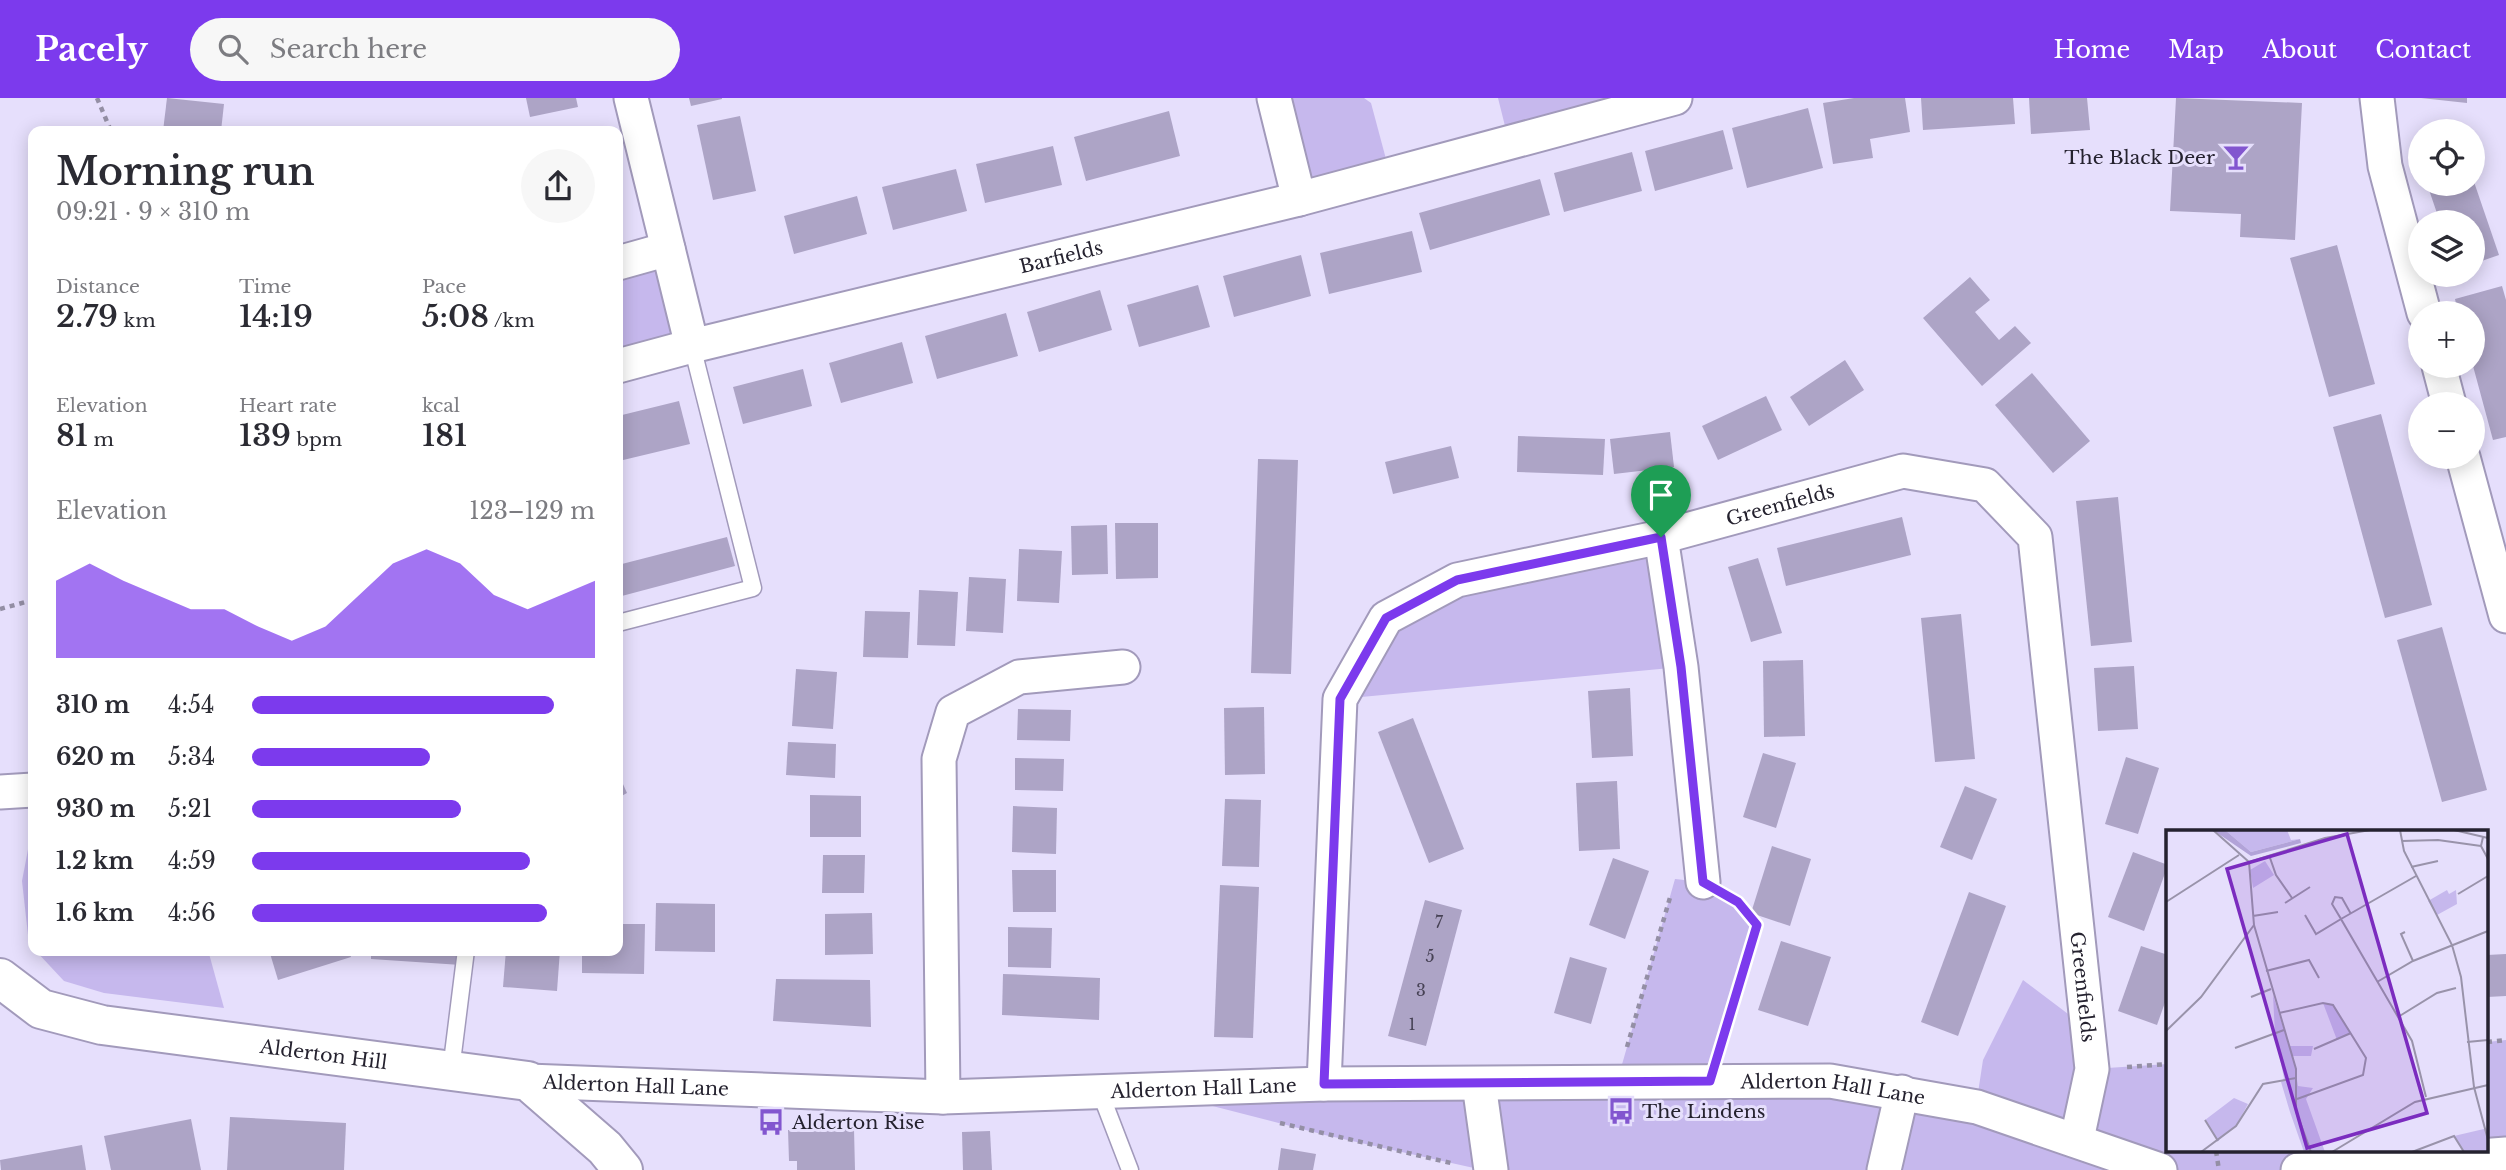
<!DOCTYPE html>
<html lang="en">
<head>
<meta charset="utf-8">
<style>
	:root { --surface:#fff; --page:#f7f7f7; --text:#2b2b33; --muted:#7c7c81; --accent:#7c3aed }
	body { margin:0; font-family:"Libre Baskerville",serif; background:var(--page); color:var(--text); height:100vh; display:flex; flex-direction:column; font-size:26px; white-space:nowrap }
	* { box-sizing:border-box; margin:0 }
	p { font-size:23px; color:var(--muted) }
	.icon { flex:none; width:38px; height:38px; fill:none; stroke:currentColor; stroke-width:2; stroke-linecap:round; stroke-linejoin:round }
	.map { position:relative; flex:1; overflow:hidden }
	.side { position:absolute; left:28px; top:28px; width:595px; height:830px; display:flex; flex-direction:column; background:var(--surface); border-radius:14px; box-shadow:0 4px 18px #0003 }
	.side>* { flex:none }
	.fabs { position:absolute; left:2408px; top:21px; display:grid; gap:14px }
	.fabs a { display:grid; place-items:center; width:77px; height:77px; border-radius:50%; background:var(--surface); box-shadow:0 4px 18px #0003; font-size:35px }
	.pin { position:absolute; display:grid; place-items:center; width:60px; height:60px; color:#fff; margin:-72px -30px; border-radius:50% 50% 50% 0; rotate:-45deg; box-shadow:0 0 7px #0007 }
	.pin .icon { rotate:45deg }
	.round { display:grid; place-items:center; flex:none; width:74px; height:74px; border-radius:37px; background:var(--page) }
	.overview { display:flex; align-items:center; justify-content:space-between; height:119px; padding:0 28px }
	h1 { font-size:38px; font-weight:600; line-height:52px }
	.metrics { display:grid; grid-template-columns:repeat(3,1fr); gap:10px; height:119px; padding:7px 28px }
	.metrics div { display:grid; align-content:center }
	.metrics b { font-size:30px; font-weight:600 }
	.metrics small { font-size:19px; font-weight:400 }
	.metrics p { font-size:19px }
	.chart { height:196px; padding:14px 28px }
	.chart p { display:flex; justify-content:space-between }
	.chart svg { width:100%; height:126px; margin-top:7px; fill:var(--accent); opacity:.7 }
	ul { padding:0 28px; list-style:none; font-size:23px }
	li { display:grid; grid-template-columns:112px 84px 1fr; align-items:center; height:52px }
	li i { height:18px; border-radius:9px; background:var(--accent) }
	header { display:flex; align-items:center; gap:42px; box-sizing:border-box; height:98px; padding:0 35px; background:var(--accent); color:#fff }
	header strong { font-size:33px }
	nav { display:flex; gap:38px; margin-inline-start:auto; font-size:24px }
	.search { width:490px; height:63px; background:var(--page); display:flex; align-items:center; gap:18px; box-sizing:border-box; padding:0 24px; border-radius:38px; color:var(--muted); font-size:26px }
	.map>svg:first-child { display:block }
	.green { fill:#c6b8ed }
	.building { fill:#ada4c6 }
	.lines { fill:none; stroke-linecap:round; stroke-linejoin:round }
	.service-casing { stroke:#a29abb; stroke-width:19 }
	.minor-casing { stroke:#a29abb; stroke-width:37 }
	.tertiary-casing { stroke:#a29abb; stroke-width:42 }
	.path { stroke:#948fa5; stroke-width:4.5; stroke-dasharray:5 5; stroke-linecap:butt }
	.service { stroke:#fff; stroke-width:16 }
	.minor { stroke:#fff; stroke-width:33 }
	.tertiary { stroke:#fff; stroke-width:38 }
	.route-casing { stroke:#fff; stroke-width:14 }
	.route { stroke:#7c3aed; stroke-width:9 }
	.labels { text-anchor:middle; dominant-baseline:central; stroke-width:6; stroke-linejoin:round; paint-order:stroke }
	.number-label { font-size:16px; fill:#474255 }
	.poi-label { font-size:19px; fill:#25222f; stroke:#e6dffc; text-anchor:start }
	.street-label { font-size:19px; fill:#25222f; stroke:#e6dffc }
	.inset-road { fill:none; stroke:#9993aa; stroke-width:2 }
	.view { fill:#7b2cbf; fill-opacity:0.15; stroke:#7b2cbf; stroke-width:3.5 }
	.inset-edge { fill:none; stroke:#25222f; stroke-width:3.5 }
</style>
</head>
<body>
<header>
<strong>Pacely</strong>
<div class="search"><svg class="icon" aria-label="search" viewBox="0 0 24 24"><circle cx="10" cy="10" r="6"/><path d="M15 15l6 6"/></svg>Search here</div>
<nav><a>Home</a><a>Map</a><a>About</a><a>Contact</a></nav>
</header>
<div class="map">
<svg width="2506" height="1072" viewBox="0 0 2506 1072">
	<rect width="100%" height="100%" fill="#e6dffc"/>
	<g class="green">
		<polygon points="1274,0 1364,0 1371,5 1390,76 1299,101"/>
		<polygon points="1498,0 1630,0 1509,44"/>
		<polygon points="668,151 692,248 618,268 618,165"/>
		<polygon points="1661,439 1681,569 1340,601 1386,520"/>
		<polygon points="33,739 33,851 29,846 22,783 30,741"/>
		<path d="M1675,781C1714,785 1732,797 1757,827L1710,982L1976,1008L1983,962L2023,882L2088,931L2092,971L2168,966V1053H2487V944L2506,942V1072H1483L1325,1037L1154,993L1617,984Z"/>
		<polygon points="35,852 208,852 224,910 104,895 64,883"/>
	</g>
	<g class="building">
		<polygon points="167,0 224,6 221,33 163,33"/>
		<polygon points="526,0 576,0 578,9 530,19"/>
		<polygon points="689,0 722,0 722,1 691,8"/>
		<polygon points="1854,0 1905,0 1910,34 1870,41 1873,60 1833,66 1823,5"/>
		<polygon points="1921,0 2013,0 2015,26 1923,32"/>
		<polygon points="2029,0 2087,0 2090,32 2031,36"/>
		<polygon points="2176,0 2302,5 2295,142 2240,139 2241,116 2170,113"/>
		<polygon points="2421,0 2467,0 2467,5"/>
		<polygon points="1808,10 1823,70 1747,90 1732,30"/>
		<polygon points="1169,13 1180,58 1086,83 1074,39"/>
		<polygon points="740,18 756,93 713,102 697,27"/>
		<polygon points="1723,32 1733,71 1655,93 1645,53"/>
		<polygon points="1053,48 1062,87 985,105 976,66"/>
		<polygon points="1632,54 1642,93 1564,114 1554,75"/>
		<polygon points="956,71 967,113 893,132 882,89"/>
		<polygon points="1540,81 1550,117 1430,152 1419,115"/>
		<polygon points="2473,81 2499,157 2473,166 2473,124 2440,124 2427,86 2473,86"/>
		<polygon points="857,98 867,136 794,156 784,118"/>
		<polygon points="1412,133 1422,174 1329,196 1320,155"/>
		<polygon points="2337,147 2375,286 2329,299 2290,160"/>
		<polygon points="1301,157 1311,198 1234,219 1223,178"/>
		<polygon points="1970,179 1990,202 1975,214 1999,242 2015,228 2031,245 1982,288 1923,220"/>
		<polygon points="1198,187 1210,229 1139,249 1127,207"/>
		<polygon points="2502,188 2506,202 2506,339 2493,342 2473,268 2473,215 2458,215 2455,201"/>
		<polygon points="1100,192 1112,232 1039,254 1027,214"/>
		<polygon points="1006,215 1018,258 937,281 925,238"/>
		<polygon points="902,244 913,285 841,305 829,265"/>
		<polygon points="1845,262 1864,292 1809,328 1790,299"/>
		<polygon points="803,271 812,308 743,326 733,289"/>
		<polygon points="2032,275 2090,343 2053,375 1995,307"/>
		<polygon points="1766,298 1782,332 1718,362 1702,328"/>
		<polygon points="679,303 690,346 619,363 618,318"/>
		<polygon points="2381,316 2432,507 2385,520 2333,329"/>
		<polygon points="1670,334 1674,369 1614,376 1610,341"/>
		<polygon points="1518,338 1605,341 1603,377 1517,374"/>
		<polygon points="1451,348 1459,380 1393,396 1385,364"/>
		<polygon points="1258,361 1298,362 1291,576 1251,575"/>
		<polygon points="2118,399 2132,544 2091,548 2076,403"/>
		<polygon points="1902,419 1911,457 1786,488 1777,450"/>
		<polygon points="1115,425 1158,425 1158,480 1116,481"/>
		<polygon points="1107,427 1108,476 1072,477 1071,428"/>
		<polygon points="727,439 735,468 618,499 618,467"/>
		<polygon points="1019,451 1062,453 1059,505 1017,503"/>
		<polygon points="1758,460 1782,535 1751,544 1728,469"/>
		<polygon points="969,479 1006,481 1003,535 966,533"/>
		<polygon points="919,492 958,494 955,548 917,547"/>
		<polygon points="865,513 910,514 908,560 863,559"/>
		<polygon points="1961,516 1975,661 1935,664 1921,520"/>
		<polygon points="2442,529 2487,692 2442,704 2397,542"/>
		<polygon points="1803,562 1805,638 1764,639 1763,563"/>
		<polygon points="2134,568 2138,631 2098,633 2094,570"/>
		<polygon points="796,571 837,574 833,631 792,628"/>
		<polygon points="1630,590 1633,658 1592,660 1588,593"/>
		<polygon points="1264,609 1265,676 1225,677 1224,610"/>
		<polygon points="1018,611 1071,612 1070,643 1017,642"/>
		<polygon points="1413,620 1464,751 1429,765 1378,634"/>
		<polygon points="788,644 836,646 835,680 786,677"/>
		<polygon points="1763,655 1796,665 1776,730 1743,719"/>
		<polygon points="2126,659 2159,670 2138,736 2105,726"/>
		<polygon points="1015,660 1064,661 1063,693 1015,692"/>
		<polygon points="618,675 627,695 618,700"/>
		<polygon points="1617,683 1620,751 1579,753 1576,685"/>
		<polygon points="1965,688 1997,701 1972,762 1940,749"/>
		<polygon points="810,697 861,698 861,739 810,739"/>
		<polygon points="1225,701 1261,702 1259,769 1222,768"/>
		<polygon points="1013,708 1057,710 1056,756 1012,754"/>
		<polygon points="1772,748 1811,761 1790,828 1751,815"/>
		<polygon points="2133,754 2168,767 2144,833 2108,819"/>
		<polygon points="823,757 865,757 864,795 822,795"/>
		<polygon points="1613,760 1649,773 1625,841 1589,827"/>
		<polygon points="1012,772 1056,772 1056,814 1013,814"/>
		<polygon points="1220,787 1259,789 1253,940 1214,939"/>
		<polygon points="1969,794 2006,808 1958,938 1921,924"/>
		<polygon points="1425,802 1462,812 1426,948 1388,938"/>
		<polygon points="656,805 715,806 715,854 655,853"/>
		<polygon points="872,815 873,856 825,857 825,816"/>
		<polygon points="618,826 645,826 644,876 582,875 582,852 618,852"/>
		<polygon points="1008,829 1052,830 1051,870 1008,869"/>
		<polygon points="1781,843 1831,859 1808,928 1758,912"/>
		<polygon points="2141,848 2168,857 2168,896 2157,927 2118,913"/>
		<polygon points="269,852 349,852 351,859 278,882"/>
		<polygon points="371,852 463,852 461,867 371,861"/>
		<polygon points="506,852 560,852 557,893 503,889"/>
		<polygon points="2506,856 2506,898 2487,899 2487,857"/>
		<polygon points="1570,859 1607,870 1591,926 1554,915"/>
		<polygon points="1003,876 1100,880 1099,922 1002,917"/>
		<polygon points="776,881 870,882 871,929 773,923"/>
		<polygon points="230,1019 346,1025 344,1072 227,1072"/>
		<polygon points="191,1021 201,1072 111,1072 104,1038"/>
		<polygon points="854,1031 855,1072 797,1072 797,1063 789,1063 788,1032"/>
		<polygon points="990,1033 992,1072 963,1072 962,1034"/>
		<polygon points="82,1047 86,1072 1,1072 0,1062"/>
		<polygon points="1281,1050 1316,1056 1313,1072 1278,1072"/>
	</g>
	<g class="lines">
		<defs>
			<g id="service">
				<polyline points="618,525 753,490 692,248"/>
				<polyline points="451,972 466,852"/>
				<polyline points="1100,994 1130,1072"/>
			</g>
			<g id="minor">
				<path id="s1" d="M631,0L692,248L1299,101L1675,0"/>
				<polyline points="1274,0 1299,101"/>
				<polyline points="2377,0 2385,68 2424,215"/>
				<polyline points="618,165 668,151"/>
				<polyline points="618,268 692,248"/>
				<polyline points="2439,268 2449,306"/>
				<polyline points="2463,359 2506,518"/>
				<polyline points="1661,439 1681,569 1703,784"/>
				<polyline points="0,694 33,692"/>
				<path id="s2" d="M528,983L943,999L1324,986L1830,983L1977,1009L2160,1072"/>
				<path id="s3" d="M1324,986L1340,601L1386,520L1457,482L1661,439L1903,373L1985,387L2035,439L2092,971L2077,1041"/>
				<polyline points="1479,986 1491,1072"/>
				<polyline points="943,999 939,661 953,614 1019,579 1123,569"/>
				<polyline points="1884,1072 1902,994"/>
				<polyline points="2298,1072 2506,1056"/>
			</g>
			<g id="tertiary">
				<path id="s4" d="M0,880L41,911L102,927L528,983L605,1050L623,1072"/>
			</g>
		</defs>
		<use href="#service" class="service-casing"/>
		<use href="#minor" class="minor-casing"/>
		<use href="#tertiary" class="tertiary-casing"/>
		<g class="path">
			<polyline points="97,0 111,33"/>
			<polyline points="0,511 33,502"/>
			<polyline points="2487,944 2506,942"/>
			<polyline points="1721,948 1757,827 1733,801"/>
			<polyline points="1627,949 1671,796"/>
			<polyline points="2127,969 2168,966"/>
			<polyline points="1280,1025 1455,1066"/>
			<polyline points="2216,1053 2219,1072"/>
		</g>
		<use href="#service" class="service"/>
		<use href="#minor" class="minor"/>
		<use href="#tertiary" class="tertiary"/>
	</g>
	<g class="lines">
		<defs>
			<polygon id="route" points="1661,439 1681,569 1703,784 1738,804 1757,827 1710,983 1324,986 1340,601 1386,520 1457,482"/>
		</defs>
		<use href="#route" class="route-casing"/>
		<use href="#route" class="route"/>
	</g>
	<defs>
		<symbol id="bar-bare" viewBox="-9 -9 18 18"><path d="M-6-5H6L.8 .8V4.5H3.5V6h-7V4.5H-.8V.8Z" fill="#8256cf" stroke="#e6dffc" stroke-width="2.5" paint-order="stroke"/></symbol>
		<symbol id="bus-bare" viewBox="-9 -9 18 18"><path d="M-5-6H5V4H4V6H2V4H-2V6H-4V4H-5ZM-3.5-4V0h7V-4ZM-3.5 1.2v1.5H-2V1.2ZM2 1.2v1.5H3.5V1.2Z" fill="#8256cf" stroke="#e6dffc" stroke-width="2.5" paint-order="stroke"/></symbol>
	</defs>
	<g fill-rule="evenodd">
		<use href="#bar-bare" x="2217" y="40" width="38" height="38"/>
		<use href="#bus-bare" x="1602" y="994" width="38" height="38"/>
		<use href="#bus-bare" x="752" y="1005" width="38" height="38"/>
	</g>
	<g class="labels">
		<g class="number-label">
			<text x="1439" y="824">7</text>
			<text x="1430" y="858">5</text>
			<text x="1421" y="892">3</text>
			<text x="1412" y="926">1</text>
		</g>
		<g class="poi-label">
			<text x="2215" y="59" text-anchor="end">The Black Deer</text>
			<text x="1642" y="1013">The Lindens</text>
			<text x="792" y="1024">Alderton Rise</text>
		</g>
		<g class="street-label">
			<text stroke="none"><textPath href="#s1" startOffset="635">Barfields</textPath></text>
			<text stroke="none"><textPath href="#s3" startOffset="891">Greenfields</textPath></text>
			<text stroke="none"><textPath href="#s3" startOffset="1626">Greenfields</textPath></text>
			<text stroke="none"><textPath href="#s4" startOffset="338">Alderton Hill</textPath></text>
			<text stroke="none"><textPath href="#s2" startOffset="108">Alderton Hall Lane</textPath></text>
			<text stroke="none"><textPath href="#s2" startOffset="676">Alderton Hall Lane</textPath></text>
			<text stroke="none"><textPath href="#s2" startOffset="1306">Alderton Hall Lane</textPath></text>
		</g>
	</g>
	<g transform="translate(2166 732)">
		<rect width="322" height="322" fill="#e6dffc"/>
		<path d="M59,0H121L125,10L134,9L85,22ZM99,31L108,45L87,58L84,40ZM281,60L283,64L290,60L291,74L271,85L262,71ZM107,165L123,216H147L145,226H127L132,256L147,258L140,269L159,322H138L124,282L115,252L118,248L109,205ZM157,173L167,175L185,203L171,210ZM68,268L82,274L70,296L52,311L39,290ZM322,298V322H298L288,306Z" fill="#c6b8ed"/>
		<path d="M47,0H59L85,22L134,9L135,13L85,26Z" fill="#b2a3d8"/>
		<path class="inset-road" d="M47,0L83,32M234,0L238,21L286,115L295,147L308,257L322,310M288,0L322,8M317,7L315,16L322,29M236,11L272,10L315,16M103,25L110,45L126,68M83,32L88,95L130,239V281L145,322M83,32L159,8L204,0M245,37L272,31M250,46L175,89L246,211L260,267M292,64L322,46M0,72L73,25M119,73L144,57M139,85L150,104L175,89L166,74L169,67L176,68L185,84M87,86L112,82M239,102L235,104L247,131M100,141L143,130L153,148M211,152L247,131L322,101M85,167L105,159M113,183L157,173L167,175L200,228L197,245L131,269M232,187L271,163L290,158M0,201L35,167L88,95M301,212L322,210M69,218L118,200M148,219L185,203M39,290L52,311M35,322L70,296L97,254L130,248M166,322L249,272L322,255M246,322L288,306L298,322"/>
		<path class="view" d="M181,4L261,283L141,318L61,39Z"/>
		<rect width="322" height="322" class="inset-edge"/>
	</g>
</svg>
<div class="fabs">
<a><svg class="icon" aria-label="locate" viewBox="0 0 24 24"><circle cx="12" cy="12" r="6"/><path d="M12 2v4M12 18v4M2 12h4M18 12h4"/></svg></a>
<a><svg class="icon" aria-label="layers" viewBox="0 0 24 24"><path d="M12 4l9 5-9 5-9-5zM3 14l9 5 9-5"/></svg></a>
<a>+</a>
<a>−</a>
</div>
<div class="pin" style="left:1661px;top:439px;background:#1e9e55"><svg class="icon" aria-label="arrive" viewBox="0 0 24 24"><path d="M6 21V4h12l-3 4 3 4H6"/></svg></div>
<section class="side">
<div class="overview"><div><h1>Morning run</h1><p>09:21 · 9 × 310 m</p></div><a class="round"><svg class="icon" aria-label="share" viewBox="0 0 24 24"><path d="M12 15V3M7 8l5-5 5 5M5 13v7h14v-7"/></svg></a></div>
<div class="metrics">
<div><p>Distance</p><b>2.79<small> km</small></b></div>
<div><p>Time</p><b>14:19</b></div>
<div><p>Pace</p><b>5:08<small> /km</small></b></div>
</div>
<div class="metrics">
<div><p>Elevation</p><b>81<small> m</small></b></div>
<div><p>Heart rate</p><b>139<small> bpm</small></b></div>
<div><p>kcal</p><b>181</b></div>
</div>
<div class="chart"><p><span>Elevation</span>123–129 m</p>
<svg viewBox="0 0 160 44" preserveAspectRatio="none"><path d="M0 44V17L10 11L20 17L30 22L40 27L50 27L60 33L70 38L80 33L90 22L100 11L110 6L120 11L130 22L140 27L150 22L160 17V44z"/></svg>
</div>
<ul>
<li><b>310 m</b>4:54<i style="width:88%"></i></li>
<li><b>620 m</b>5:34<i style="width:52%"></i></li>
<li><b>930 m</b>5:21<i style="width:61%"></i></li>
<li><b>1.2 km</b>4:59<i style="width:81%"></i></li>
<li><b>1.6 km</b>4:56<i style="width:86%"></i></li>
</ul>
</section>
</div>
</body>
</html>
